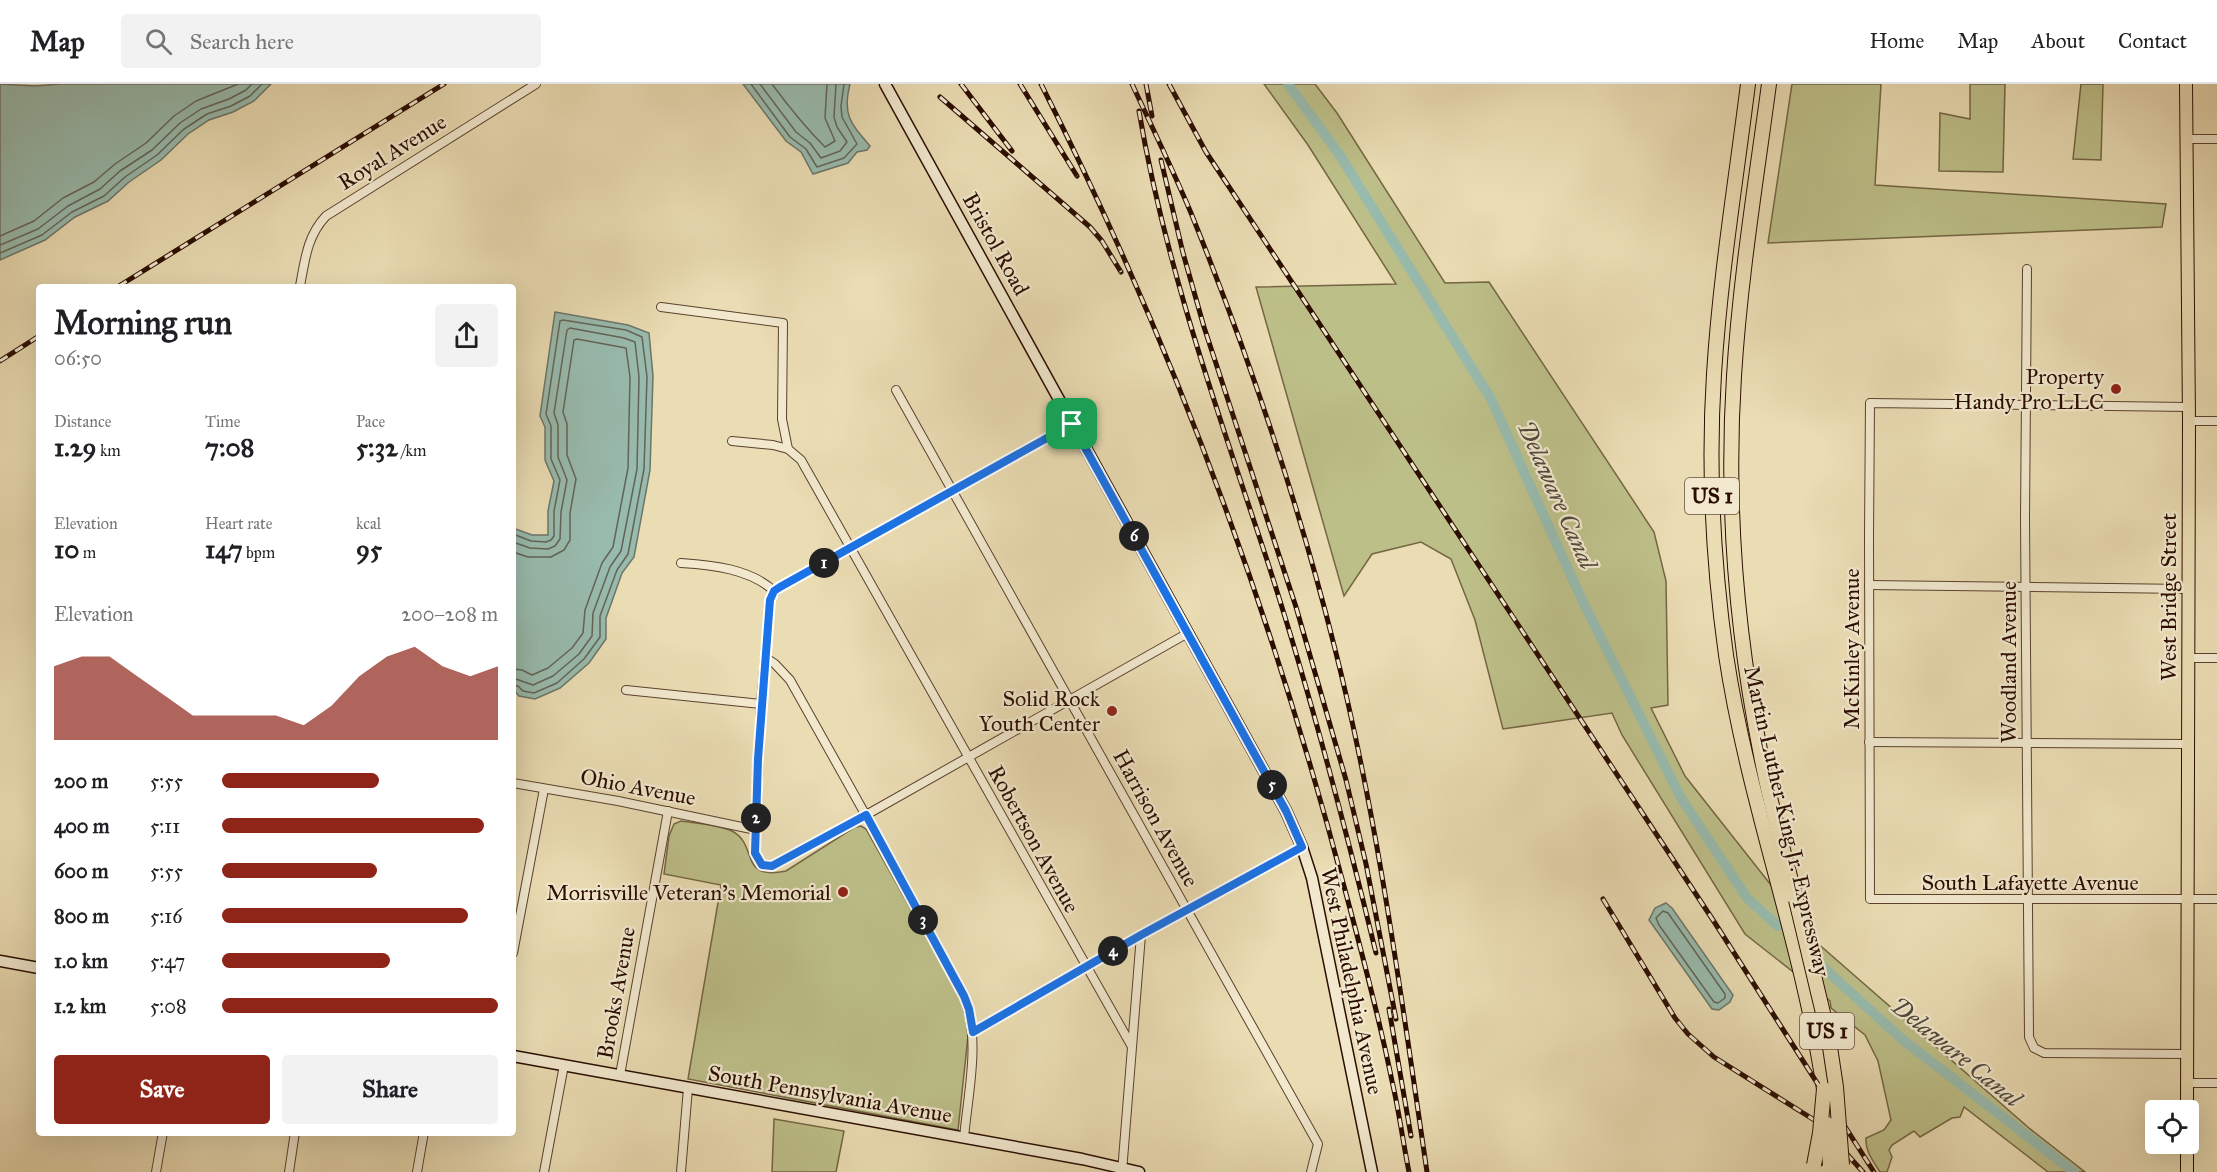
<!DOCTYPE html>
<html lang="en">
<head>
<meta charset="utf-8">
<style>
	:root { --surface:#fff; --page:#f2f2f2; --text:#202124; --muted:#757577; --line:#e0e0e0; --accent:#8f2418 }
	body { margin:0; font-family:"IM FELL Great Primer",serif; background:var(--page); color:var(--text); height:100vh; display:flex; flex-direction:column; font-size:22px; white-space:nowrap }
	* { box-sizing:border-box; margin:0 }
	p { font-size:20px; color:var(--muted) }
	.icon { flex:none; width:33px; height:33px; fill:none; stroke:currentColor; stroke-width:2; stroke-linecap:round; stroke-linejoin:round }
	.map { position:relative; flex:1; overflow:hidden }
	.sheet { position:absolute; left:36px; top:200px; width:480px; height:852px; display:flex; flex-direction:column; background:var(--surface); border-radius:6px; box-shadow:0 6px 24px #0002 }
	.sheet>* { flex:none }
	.fabs { position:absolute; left:2145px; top:1016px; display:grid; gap:12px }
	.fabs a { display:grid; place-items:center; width:54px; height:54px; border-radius:6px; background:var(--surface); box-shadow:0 6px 24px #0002; font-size:30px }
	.pin { position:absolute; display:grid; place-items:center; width:51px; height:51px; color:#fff; margin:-26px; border-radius:12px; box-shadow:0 3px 9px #0006 }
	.km { position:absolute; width:30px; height:30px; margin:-15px; border-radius:50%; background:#222; color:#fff; font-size:16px; line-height:30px; text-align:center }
	.round { display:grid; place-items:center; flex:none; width:63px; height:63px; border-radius:6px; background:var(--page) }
	.head { display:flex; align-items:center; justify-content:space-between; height:102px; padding:0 18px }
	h1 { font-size:33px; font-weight:700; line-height:45px }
	.stats { display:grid; grid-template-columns:repeat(3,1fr); gap:9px; height:102px; padding:6px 18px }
	.stats div { display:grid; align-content:center }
	.stats b { font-size:26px; font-weight:700 }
	.stats small { font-size:16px; font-weight:400 }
	.stats p { font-size:16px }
	.chart { height:168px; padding:12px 18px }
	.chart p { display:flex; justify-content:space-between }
	.chart svg { width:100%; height:108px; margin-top:6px; fill:var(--accent); opacity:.7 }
	.action { display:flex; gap:12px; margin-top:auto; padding:12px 18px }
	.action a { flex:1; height:69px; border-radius:6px; background:var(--accent); color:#fff; font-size:24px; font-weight:700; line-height:69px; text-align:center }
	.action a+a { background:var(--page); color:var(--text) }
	ul { padding:0 18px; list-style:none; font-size:20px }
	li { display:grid; grid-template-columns:96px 72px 1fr; align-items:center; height:45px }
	li i { height:15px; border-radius:8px; background:var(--accent) }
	header { display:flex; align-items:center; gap:36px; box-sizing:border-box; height:84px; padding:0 30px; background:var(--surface); border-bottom:2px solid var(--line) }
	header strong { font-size:28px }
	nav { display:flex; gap:33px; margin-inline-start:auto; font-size:21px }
	.search { width:420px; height:54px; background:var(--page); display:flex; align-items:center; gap:15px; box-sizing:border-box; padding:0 21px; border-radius:6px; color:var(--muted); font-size:22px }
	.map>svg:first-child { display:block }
	.green { fill:#bdbf89; stroke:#746644; stroke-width:1.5 }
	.water { fill:#98bbae; stroke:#6c7568; stroke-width:1.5 }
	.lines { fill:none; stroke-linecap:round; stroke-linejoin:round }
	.shore { stroke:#626457; stroke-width:1.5 }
	.canal { stroke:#98bbae; stroke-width:10 }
	.street-casing { stroke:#5b412d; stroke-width:10 }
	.secondary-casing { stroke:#2b0d00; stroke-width:13 }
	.primary-casing { stroke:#2b0d00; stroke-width:14 }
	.highway-casing { stroke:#2b0d00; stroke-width:16 }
	.street { stroke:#f1e8ce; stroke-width:8 }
	.secondary { stroke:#f1e8ce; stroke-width:10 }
	.primary { stroke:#eadcb3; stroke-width:12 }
	.highway { stroke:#eadcb3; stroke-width:14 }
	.rail-casing { stroke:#2b0d00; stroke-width:5 }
	.rail { stroke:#f1e8ce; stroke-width:3; stroke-dasharray:9; stroke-linecap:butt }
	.highway-bridge-casing { stroke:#2b0d00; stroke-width:16; stroke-linecap:butt }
	.highway-bridge { stroke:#eadcb3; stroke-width:14 }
	.route-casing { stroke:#fff; stroke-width:12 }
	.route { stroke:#1a73e8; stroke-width:8 }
	.poi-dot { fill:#8f2418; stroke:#f1e8ce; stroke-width:2 }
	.labels { text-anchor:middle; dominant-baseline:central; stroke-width:4.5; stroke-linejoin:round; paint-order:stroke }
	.shield { fill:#f1e8ce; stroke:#664f3e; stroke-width:1.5 }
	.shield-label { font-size:21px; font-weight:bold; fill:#2b0d00 }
	.street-label { font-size:22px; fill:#2b0d00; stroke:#f1e8ce }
	.poi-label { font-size:22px; fill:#2b0d00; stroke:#f1e8ce; text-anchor:end }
	.water-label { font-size:24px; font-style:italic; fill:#514a3d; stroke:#f1e8ce }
</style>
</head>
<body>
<header>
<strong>Map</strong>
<div class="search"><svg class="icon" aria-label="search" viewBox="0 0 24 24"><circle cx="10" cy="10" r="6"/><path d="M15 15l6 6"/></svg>Search here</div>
<nav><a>Home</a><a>Map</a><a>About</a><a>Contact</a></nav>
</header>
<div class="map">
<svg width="2217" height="1088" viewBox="0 0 2217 1088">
	<rect width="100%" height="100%" fill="#eadcb3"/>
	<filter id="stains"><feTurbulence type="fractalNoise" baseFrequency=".00333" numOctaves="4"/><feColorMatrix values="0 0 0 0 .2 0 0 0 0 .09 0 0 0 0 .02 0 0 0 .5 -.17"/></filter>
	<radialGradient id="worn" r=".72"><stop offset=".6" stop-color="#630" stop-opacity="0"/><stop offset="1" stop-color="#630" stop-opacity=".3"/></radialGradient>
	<g class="green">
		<path d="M1264,0H1315L1337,29L1445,199L1489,198L1654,448L1666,497L1668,621L1651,624L1685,692L1815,857L2029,1044L2085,1088H2048L1964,1023L1960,1033L1952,1034L1920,1053L1914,1047L1892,1061L1889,1066L1892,1073L1887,1088H1880C1873,1077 1865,1067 1866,1054L1884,1046L1891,1036L1878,977L1865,951L1831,924L1830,917L1745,850L1622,651L1612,629L1503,645L1475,536L1451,475L1421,458L1372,470L1344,512L1256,203L1396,200L1308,61Z"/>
		<polygon points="1792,0 1881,0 1875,101 2166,120 2162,143 1768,159"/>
		<polygon points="1970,0 2005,0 2003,88 1939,87 1940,29 1970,35"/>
		<polygon points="2081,0 2103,0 2101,76 2073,75"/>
		<path d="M681,737C695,739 720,741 732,747C759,761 738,797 786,787L855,743L861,742L866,745L957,908L965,929L968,952L958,1046L688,995L721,801L664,790L669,752L674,740Z"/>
		<polygon points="774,1035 844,1047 836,1088 772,1088"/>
	</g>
	<g class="water">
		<polygon points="0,0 35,2 61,0 271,0 254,17 233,28 209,36 188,50 161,76 129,98 108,117 75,133 45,156 0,176"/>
		<path d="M743,0H850C842,31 851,40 870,62L867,66L857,68L848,79L813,90L801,68L786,57Z"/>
		<polygon points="555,228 628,241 649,249 653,292 650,386 634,473 622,489 606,534 606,555 589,579 560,604 535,615 519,612 513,605 513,444 532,451 548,451 548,427 554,397 545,376 545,343 540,332"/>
		<polygon points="1666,819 1672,824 1733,911 1730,918 1719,926 1712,925 1649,836 1655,824"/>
	</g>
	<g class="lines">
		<g class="shore">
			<polyline points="751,0 790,53 806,65 817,83 844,74 857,60 842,33 841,22 844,0"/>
			<polyline points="760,0 796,48 810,59 821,74 840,67 847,58 837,43 834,33 836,0"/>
			<path d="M772,0C789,23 805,43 825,63L835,57L825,34L827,0"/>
			<polyline points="0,152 34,137 63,114 94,98 115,80 146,59 174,32 196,17 238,0"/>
			<polyline points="0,161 38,145 68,122 100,105 120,87 152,66 180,39 201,25 229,15 246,6 252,0"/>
			<polyline points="0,169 42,151 72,128 104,112 125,93 157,71 184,45 207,30 231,22 250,12 262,0"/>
			<polyline points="513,450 531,457 546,458 551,456 554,452 554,427 560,396 551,375 551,342 546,330 560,237 563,236 626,246 642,253 647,293 644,385 628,470 617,486 600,532 600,553 584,575 557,599 534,609 523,607 518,602 513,601"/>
			<polyline points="513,458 530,464 548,465 555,462 560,455 561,428 567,396 558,373 558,341 554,329 567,246 570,244 624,254 635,258 639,293 637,385 621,467 610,483 593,529 592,552 579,570 553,592 533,601 513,594"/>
			<polyline points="513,468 528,473 551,473 564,466 570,456 570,429 576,395 567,371 567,340 563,328 574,256 577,255 626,264 630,293 628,384 613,463 602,479 585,526 583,549 572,564 548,584 532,591 522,586 513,585"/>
			<polygon points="1663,827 1668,829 1725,910 1725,914 1718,919 1714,918 1659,841 1656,834"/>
		</g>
		<g class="canal">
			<polyline points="1288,0 1339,70 1491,315 1582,516 1681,714 1747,814 1778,842"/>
			<polyline points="1815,876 1903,956 2074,1088"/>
		</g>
		<defs>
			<g id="street">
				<polyline points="2187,55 2217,55"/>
				<polyline points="2027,185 2025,435 2029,953 2034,964 2044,969 2187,970"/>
				<path d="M300,202C305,176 307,152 326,132L536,0"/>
				<polyline points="661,223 783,239 782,335 788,365 801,376 1131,961"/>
				<polyline points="896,306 1318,1060 1311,1088"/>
				<polyline points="2189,323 1870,319 1869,452 1870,815 2217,815"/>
				<polyline points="2189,337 2217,337"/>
				<polyline points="1072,340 780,503 773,510 770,516 761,620 756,746 755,769 762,781 772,782 866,731 1188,549"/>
				<polyline points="732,357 773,361 788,365"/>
				<path d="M681,479C713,481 750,485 774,507"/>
				<polyline points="1869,501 2188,505"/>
				<path d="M765,573L775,580L790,596L897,787L964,912C981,957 968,1008 964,1054"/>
				<polyline points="2188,574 2217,574"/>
				<polyline points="626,606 761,620"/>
				<polyline points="1869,658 2189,660"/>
				<polyline points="513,699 618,717 756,746"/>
				<polyline points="513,869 544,705"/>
				<polyline points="973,948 1141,851 1302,763"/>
				<polyline points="620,991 668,727"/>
				<polyline points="2187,999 2217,999"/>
				<polyline points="156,1088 163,1048"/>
				<polyline points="289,1088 295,1048"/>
				<polyline points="417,1088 424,1048"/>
				<polyline points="544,1088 564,981"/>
				<polyline points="681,1088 688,1004"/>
				<polyline points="1122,1088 1141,851"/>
			</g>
			<g id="secondary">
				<polyline points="885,0 1286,727 1302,763 1312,794 1372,1088"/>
				<polyline points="0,877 39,884"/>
				<polyline points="513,972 1082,1075 1139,1088"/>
			</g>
			<g id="primary">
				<polyline points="2186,0 2189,337 2187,1026"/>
				<polyline points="2187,1088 2187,1059"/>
			</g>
			<g id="highway">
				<path d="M1748,0C1736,96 1720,193 1714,290C1708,384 1713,478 1726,571C1748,718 1802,858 1824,1005"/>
				<path d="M1769,0C1756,97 1740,195 1734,292C1726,418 1736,547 1761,671C1770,720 1784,768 1796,816"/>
			</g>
		</defs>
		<use href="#street" class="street-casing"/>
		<use href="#secondary" class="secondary-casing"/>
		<use href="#primary" class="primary-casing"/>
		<use href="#highway" class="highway-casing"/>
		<use href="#street" class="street"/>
		<use href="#secondary" class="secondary"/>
		<use href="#primary" class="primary"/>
		<use href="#highway" class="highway"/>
		<defs>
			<g id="rail">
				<polyline points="961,0 1012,67"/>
				<polyline points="1020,0 1077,92"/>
				<path d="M1041,0C1171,256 1272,528 1345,806C1362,869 1379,933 1392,997C1399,1027 1403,1058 1409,1088"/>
				<path d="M1132,0C1152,43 1173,86 1191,129C1248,270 1297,414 1334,561C1378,734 1401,912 1427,1088"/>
				<polyline points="1146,0 1152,32"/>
				<polyline points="1169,0 1206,68 1713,836 1874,1088"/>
				<polyline points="940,13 1090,143 1102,157 1121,188"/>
				<path d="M1139,27C1165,181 1218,328 1267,476C1309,605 1344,737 1376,869"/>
				<polyline points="1161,76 1183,169 1204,243 1296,523 1346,696 1366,780 1396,935"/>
				<polyline points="119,202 444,0"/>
				<polyline points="0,277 39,252"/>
				<polyline points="1603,815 1675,934 1688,950 1714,973 1819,1039 1863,1088"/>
				<polyline points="1389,925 1411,1052"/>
			</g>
		</defs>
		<use href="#rail" class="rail-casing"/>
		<use href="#rail" class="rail"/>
		<defs>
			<g id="highway-bridge">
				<polyline points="1796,816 1828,950 1836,1003 1842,1081"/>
				<polyline points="1827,1040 1830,1081"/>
				<polyline points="1814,1081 1820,1049 1824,1005"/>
			</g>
		</defs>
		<use href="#highway-bridge" class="highway-bridge-casing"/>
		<use href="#highway-bridge" class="highway-bridge"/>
	</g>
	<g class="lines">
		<defs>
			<polygon id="route" points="1072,340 1286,727 1302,763 1141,851 973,948 969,925 964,912 866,731 772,782 762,781 755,769 758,675 770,516 774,507 780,503"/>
		</defs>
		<use href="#route" class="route-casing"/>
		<use href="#route" class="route"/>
	</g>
	<g class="poi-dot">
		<circle cx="2116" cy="305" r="6"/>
		<circle cx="1112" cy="627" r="6"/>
		<circle cx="843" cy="808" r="6"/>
	</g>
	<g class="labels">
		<g class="shield">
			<rect x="1685" y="394" width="54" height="36" rx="4.5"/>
			<rect x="1800" y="929" width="54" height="36" rx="4.5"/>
		</g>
		<g class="shield-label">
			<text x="1712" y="412">US 1</text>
			<text x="1827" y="947">US 1</text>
		</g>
		<g class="street-label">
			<text transform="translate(392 68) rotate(-32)">Royal Avenue</text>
			<text transform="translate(996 160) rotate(61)">Bristol Road</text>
			<text transform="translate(2168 513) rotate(-90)">West Bridge Street</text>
			<text transform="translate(1851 565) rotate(-90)">McKinley Avenue</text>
			<text transform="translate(2008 578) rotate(-90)">Woodland Avenue</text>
			<text transform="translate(638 703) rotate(11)">Ohio Avenue</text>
			<text transform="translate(1156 734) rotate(61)">Harrison Avenue</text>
			<text transform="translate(1787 737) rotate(77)">Martin Luther King Jr. Expressway</text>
			<text transform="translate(1034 755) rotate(61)">Robertson Avenue</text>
			<text x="2030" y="798">South Lafayette Avenue</text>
			<text transform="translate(1352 897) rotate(78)">West Philadelphia Avenue</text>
			<text transform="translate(616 909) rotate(-80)">Brooks Avenue</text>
			<text transform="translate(830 1010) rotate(10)">South Pennsylvania Avenue</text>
		</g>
		<g class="poi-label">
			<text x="2104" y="292">Property<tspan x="2104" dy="25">Handy Pro LLC</tspan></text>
			<text x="1100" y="614">Solid Rock<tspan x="1100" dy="25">Youth Center</tspan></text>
			<text x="831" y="808">Morrisville Veteran's Memorial</text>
		</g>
		<g class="water-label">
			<text transform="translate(1557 411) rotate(66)">Delaware Canal</text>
			<text transform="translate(1956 968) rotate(39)">Delaware Canal</text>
		</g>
	</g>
	<rect width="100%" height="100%" filter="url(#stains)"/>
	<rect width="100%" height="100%" fill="url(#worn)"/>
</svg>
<div class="fabs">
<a><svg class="icon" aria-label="locate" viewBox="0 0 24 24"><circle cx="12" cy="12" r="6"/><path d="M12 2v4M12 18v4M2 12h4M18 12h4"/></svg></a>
</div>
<div class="pin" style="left:1072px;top:340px;background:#1e9e55"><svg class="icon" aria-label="arrive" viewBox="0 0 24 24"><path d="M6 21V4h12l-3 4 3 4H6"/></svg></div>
<b class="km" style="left:824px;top:479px">1</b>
<b class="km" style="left:756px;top:734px">2</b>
<b class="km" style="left:923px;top:836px">3</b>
<b class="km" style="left:1113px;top:867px">4</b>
<b class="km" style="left:1272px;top:701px">5</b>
<b class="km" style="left:1134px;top:452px">6</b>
<section class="sheet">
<div class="head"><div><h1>Morning run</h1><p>06:50</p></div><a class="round"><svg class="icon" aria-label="share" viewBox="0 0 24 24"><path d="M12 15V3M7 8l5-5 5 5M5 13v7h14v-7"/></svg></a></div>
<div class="stats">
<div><p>Distance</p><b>1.29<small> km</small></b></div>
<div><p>Time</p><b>7:08</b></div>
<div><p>Pace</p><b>5:32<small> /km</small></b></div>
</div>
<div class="stats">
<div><p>Elevation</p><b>10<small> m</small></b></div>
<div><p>Heart rate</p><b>147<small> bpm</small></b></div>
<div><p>kcal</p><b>95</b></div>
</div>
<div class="chart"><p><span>Elevation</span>200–208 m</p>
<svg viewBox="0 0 160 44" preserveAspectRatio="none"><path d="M0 44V14L10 10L20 10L30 18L40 26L50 34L60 34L70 34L80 34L90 38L100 30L110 18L120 10L130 6L140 14L150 18L160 14V44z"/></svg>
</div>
<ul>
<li><b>200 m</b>5:55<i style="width:57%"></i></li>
<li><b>400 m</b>5:11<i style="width:95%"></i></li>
<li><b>600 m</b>5:55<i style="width:56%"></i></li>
<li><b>800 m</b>5:16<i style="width:89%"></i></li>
<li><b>1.0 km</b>5:47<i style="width:61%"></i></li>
<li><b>1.2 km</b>5:08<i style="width:100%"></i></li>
</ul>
<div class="action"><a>Save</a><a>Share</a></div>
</section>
</div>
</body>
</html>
